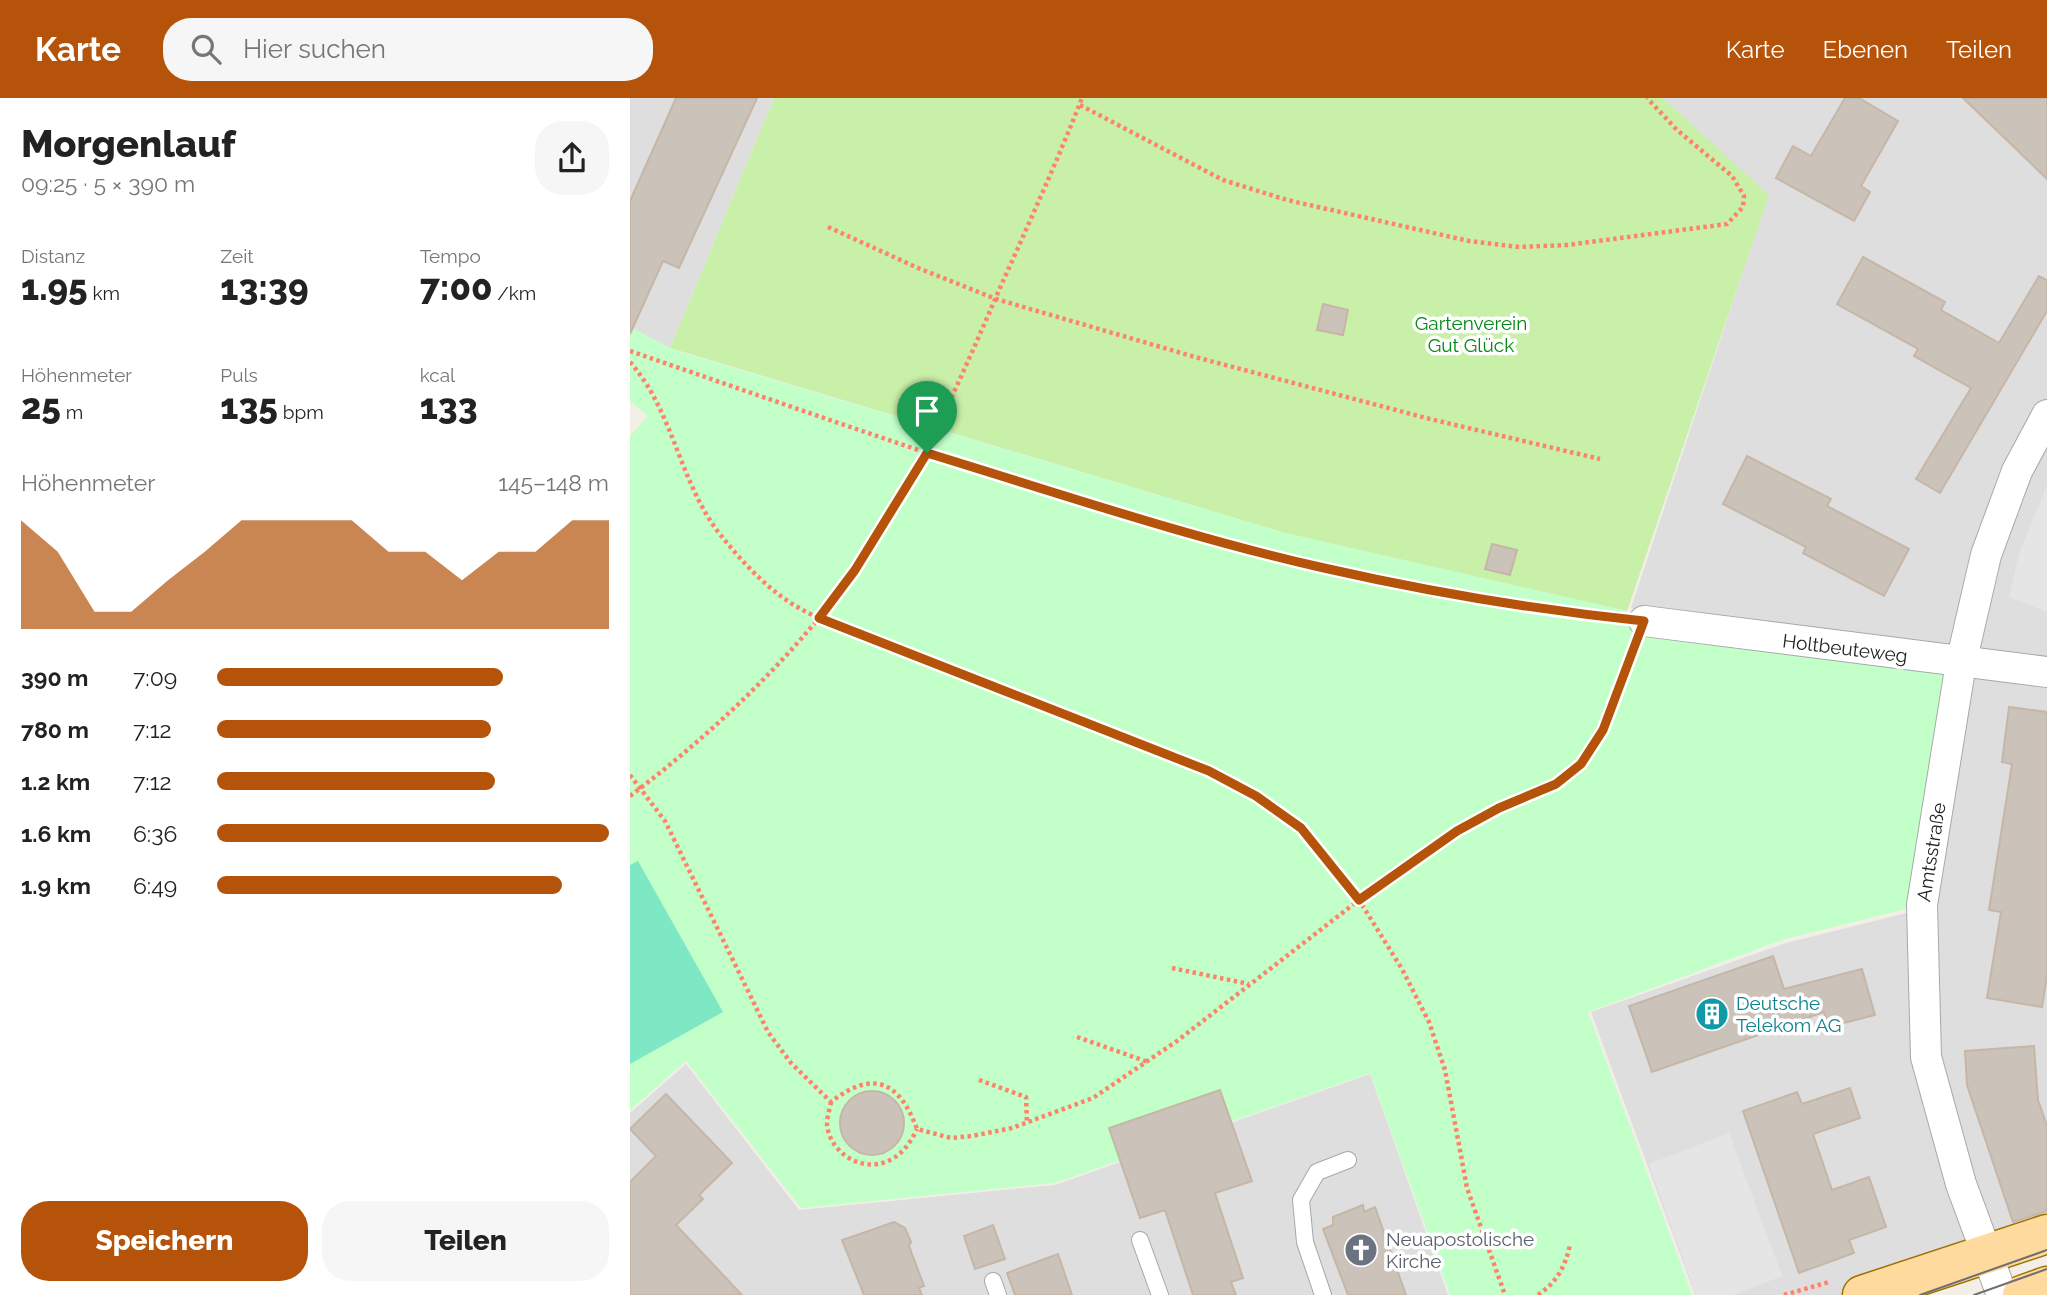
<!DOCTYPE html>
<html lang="de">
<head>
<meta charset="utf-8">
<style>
	:root { --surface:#fff; --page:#f6f6f6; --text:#222; --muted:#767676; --accent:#b45309 }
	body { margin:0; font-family:Raleway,sans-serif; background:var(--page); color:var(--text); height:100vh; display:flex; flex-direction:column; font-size:26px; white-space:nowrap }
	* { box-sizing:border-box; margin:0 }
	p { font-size:23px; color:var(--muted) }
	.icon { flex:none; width:38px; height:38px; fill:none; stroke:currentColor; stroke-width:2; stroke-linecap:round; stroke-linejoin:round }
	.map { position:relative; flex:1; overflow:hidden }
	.side { display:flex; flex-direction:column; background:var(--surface); width:630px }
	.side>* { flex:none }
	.pin { position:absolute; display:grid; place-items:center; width:60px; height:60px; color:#fff; margin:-72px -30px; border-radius:50% 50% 50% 0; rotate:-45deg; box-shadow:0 0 7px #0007 }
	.pin .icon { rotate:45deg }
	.round { display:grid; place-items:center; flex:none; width:74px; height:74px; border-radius:28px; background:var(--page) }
	.head { display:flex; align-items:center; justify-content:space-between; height:119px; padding:0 21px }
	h1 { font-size:38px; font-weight:800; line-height:52px }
	.stats { display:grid; grid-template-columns:repeat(3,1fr); gap:10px; height:119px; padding:7px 21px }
	.stats div { display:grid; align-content:center }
	.stats b { font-size:35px; font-weight:800 }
	.stats small { font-size:19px; font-weight:400 }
	.stats p { font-size:19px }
	.chart { height:196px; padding:14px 21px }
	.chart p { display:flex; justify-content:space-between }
	.chart svg { width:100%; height:126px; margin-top:7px; fill:var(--accent); opacity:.7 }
	.action { display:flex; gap:14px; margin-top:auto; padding:14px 21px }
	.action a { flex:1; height:80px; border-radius:28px; background:var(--accent); color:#fff; font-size:28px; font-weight:800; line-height:80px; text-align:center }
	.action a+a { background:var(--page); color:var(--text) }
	ul { padding:0 21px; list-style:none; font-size:23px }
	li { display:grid; grid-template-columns:112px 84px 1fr; align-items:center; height:52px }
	li i { height:18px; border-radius:9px; background:var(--accent) }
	header { display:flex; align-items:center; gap:42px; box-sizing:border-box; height:98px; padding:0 35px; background:var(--accent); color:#fff }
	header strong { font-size:33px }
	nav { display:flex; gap:38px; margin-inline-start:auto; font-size:24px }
	.search { width:490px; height:63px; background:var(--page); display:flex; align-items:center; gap:18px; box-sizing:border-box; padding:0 24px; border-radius:28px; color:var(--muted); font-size:26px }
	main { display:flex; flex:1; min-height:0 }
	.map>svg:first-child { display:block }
	.residential { fill:#dfdede }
	.grass { fill:#c9f0a9 }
	.park { fill:#c2ffc9 }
	.pitch { fill:#7ee8c4 }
	.parking { fill:#e5e5e5 }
	.building { fill:#cbc2b9; stroke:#c6b6a8; stroke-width:2 }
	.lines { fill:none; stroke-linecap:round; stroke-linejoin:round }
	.lane-casing { stroke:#a8a8a8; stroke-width:18 }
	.street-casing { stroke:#a8a8a8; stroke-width:32 }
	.primary-casing { stroke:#9e7100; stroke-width:41 }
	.path { stroke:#ff826b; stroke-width:4.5; stroke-dasharray:3.5 3.5; stroke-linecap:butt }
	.lane { stroke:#fff; stroke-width:16 }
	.street { stroke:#fff; stroke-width:30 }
	.primary { stroke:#ffda9f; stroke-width:38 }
	.tram { stroke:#6f6f6f; stroke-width:2 }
	.route-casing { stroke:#fff; stroke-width:14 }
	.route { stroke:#b45309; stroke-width:9 }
	.labels { text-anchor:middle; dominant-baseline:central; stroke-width:7; stroke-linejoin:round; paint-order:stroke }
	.park-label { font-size:19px; fill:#028813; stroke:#fff }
	.street-label { font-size:19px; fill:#212121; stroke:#fff }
	.culture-label { font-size:19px; fill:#0d838f; stroke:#fff; text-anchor:start }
	.worship-label { font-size:19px; fill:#5b616d; stroke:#fff; text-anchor:start }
</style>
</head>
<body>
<header>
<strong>Karte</strong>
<div class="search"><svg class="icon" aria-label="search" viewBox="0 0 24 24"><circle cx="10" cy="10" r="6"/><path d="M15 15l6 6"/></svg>Hier suchen</div>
<nav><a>Karte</a><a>Ebenen</a><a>Teilen</a></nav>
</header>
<main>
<section class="side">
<div class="head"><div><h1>Morgenlauf</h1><p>09:25 · 5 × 390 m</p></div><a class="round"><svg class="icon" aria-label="share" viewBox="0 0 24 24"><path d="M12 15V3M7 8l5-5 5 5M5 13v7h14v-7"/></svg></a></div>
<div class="stats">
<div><p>Distanz</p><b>1.95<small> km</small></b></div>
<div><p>Zeit</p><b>13:39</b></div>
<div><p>Tempo</p><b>7:00<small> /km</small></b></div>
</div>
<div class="stats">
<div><p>Höhenmeter</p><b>25<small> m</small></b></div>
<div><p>Puls</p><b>135<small> bpm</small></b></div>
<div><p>kcal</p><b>133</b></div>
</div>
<div class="chart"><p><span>Höhenmeter</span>145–148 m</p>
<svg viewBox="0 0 160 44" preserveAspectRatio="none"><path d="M0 44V6L10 17L20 38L30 38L40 27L50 17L60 6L70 6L80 6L90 6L100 17L110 17L120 27L130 17L140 17L150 6L160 6V44z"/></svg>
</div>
<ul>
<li><b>390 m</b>7:09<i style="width:73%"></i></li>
<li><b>780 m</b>7:12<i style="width:70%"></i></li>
<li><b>1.2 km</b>7:12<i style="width:71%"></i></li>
<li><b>1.6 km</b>6:36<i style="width:100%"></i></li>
<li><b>1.9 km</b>6:49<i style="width:88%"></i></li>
</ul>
<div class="action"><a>Speichern</a><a>Teilen</a></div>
</section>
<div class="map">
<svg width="1417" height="1197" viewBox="0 0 1417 1197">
	<rect width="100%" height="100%" fill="#f2efe7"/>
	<g class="residential">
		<polygon points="0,0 144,0 40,250 0,229"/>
		<polygon points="1033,0 1417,0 1417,1129 1215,1197 1065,1197 961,914 1156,845 1296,810 1333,561 1001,510 1138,98"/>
		<polygon points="56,966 169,1112 425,1087 740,976 818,1197 0,1197 0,1015"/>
	</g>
	<polygon class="grass" points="144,0 1033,0 1139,97 997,513 655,435 40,250"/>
	<polygon class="park" points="0,229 40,250 67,259 655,435 997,513 1014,523 1331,565 1292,807 1155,841 958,914 1062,1197 820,1197 740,975 425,1085 171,1110 56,963 0,1012 0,338 18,318 0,303"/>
	<polygon class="pitch" points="8,763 93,914 0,966 0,767"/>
	<g class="parking">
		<polygon points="1417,387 1417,514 1379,499 1390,453"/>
		<polygon points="1099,1035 1152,1178 1105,1197 1066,1197 1019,1066"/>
	</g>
	<g class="building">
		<polygon points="46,0 127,0 49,170 33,163 0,236 0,103"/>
		<polygon points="1215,0 1229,0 1268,23 1231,88 1240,94 1224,123 1146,80 1163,48 1181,58"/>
		<polygon points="1333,0 1417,0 1417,81"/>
		<polygon points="1233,159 1315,204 1311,212 1369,245 1409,178 1417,182 1417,213 1310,395 1286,381 1341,290 1284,258 1288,251 1207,206"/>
		<polygon points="693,206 718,212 713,237 687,232"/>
		<polygon points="1117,358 1201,401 1197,408 1279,451 1254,498 1173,455 1176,449 1093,406"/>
		<polygon points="862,446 887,452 880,477 855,471"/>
		<polygon points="1379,609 1417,614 1417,878 1412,909 1357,900 1371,814 1359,812 1382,666 1372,664"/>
		<polygon points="1143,858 1154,891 1232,871 1245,917 1198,929 1194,914 1022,974 999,908"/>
		<polygon points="1404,948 1408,1002 1417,1028 1417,1113 1383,1124 1337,987 1335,953"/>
		<polygon points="1220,990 1230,1020 1183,1036 1202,1092 1239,1079 1256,1129 1219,1142 1224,1155 1169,1175 1113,1013 1167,994 1172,1006"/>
		<polygon points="590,992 622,1083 585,1095 613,1180 601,1184 606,1197 563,1197 535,1112 510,1120 479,1030"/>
		<circle cx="242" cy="1025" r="32"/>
		<polygon points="36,996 102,1065 69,1097 73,1101 46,1127 112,1197 0,1197 0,1084 26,1058 0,1031"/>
		<polygon points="733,1107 734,1114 745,1109 776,1197 718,1197 693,1131 703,1127 703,1119"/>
		<polygon points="264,1124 275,1130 281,1144 279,1148 294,1188 289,1190 292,1197 234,1197 212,1142"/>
		<polygon points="363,1127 375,1161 345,1171 334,1138"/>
		<polygon points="428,1156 442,1197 385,1197 377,1175"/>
	</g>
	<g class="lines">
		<defs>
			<g id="lane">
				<polyline points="510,1142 530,1197"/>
				<polyline points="363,1183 368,1197"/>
				<polyline points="693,1197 675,1144 671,1102 687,1074 718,1062"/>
			</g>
			<g id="street">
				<polyline points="1014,523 1417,574"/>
				<polyline points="1372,1197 1331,1086 1296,959 1292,807 1331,565 1356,457 1387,373 1417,317"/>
			</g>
			<g id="primary">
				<polyline points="1232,1197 1417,1136"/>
				<polyline points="1392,1197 1417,1188"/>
			</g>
		</defs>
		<use href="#lane" class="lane-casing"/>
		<use href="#street" class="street-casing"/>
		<use href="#primary" class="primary-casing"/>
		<g class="path">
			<polyline points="450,7 593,82 657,102 839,143 889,149 937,147 1097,126 1113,109 1114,98 1102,78 1047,32 1017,0"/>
			<polyline points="198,129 288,170 366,201 565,259 800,321 970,361"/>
			<path d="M0,253C320,363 645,484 983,520"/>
			<path d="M0,264C45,315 49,387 93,440C114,466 141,495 171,511C218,537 272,553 323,572C409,605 494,638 579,673L626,698L671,730L729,802C762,778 795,752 830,731C861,714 933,689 952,664C977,632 989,590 1003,552"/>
			<path d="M0,677L35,723L138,934L161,965L201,1004C243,971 269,983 287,1031L321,1040L342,1038L382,1030L463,1000L547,943L729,802L772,871L799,924L815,972L837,1090L875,1197"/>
			<path d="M0,698C69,646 134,586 189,520C270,423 320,305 370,190C398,127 427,64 452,0"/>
			<polyline points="542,870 619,886"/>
			<polyline points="447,939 518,964"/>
			<polyline points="349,982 396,999 397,1026"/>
			<path d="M201,1004C200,1010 197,1019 197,1026C199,1054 231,1075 258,1063C272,1057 281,1044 287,1031"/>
			<path d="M908,1197C927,1184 935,1169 940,1147"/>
			<polyline points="1154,1197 1199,1184"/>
		</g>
		<use href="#lane" class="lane"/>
		<use href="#street" class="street"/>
		<use href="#primary" class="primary"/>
		<g class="tram">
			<polyline points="1290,1197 1417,1152"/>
			<polyline points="1344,1197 1417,1171"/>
		</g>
	</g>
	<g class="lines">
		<defs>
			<path id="route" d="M297,355C428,395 560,440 694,470C800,494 906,512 1014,523L973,632L951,666L926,686L869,710L827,733L729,802L671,730L626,698L579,673L189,520L225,472Z"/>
		</defs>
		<use href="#route" class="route-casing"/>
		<use href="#route" class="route"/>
	</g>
	<defs>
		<symbol id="building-disc" viewBox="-11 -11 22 22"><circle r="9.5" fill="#0f9aa8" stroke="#fff"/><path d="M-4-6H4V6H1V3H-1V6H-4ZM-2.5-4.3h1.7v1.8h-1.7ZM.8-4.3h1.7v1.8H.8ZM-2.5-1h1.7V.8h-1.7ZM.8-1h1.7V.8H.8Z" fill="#fff"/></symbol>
		<symbol id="church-disc" viewBox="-11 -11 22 22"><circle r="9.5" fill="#6b7280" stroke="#fff"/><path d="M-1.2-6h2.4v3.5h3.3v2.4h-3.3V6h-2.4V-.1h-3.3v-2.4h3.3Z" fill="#fff"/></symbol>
	</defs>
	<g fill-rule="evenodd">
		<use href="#building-disc" x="1063" y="897" width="38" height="38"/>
		<use href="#church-disc" x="712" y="1133" width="38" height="38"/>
	</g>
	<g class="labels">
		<g class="park-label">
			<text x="841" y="225">Gartenverein<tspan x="841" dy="22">Gut Glück</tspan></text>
		</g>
		<g class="street-label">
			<text transform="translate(1215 550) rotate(7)">Holtbeuteweg</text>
			<text transform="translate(1301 754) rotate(-81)">Amtsstraße</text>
		</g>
		<g class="culture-label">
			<text x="1106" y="905">Deutsche<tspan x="1106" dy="22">Telekom AG</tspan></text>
		</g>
		<g class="worship-label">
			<text x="756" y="1141">Neuapostolische<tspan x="756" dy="22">Kirche</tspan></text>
		</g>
	</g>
</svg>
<div class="pin" style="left:297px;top:355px;background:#1e9e55"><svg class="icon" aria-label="arrive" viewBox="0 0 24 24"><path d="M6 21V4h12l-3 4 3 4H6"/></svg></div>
</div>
</main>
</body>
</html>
